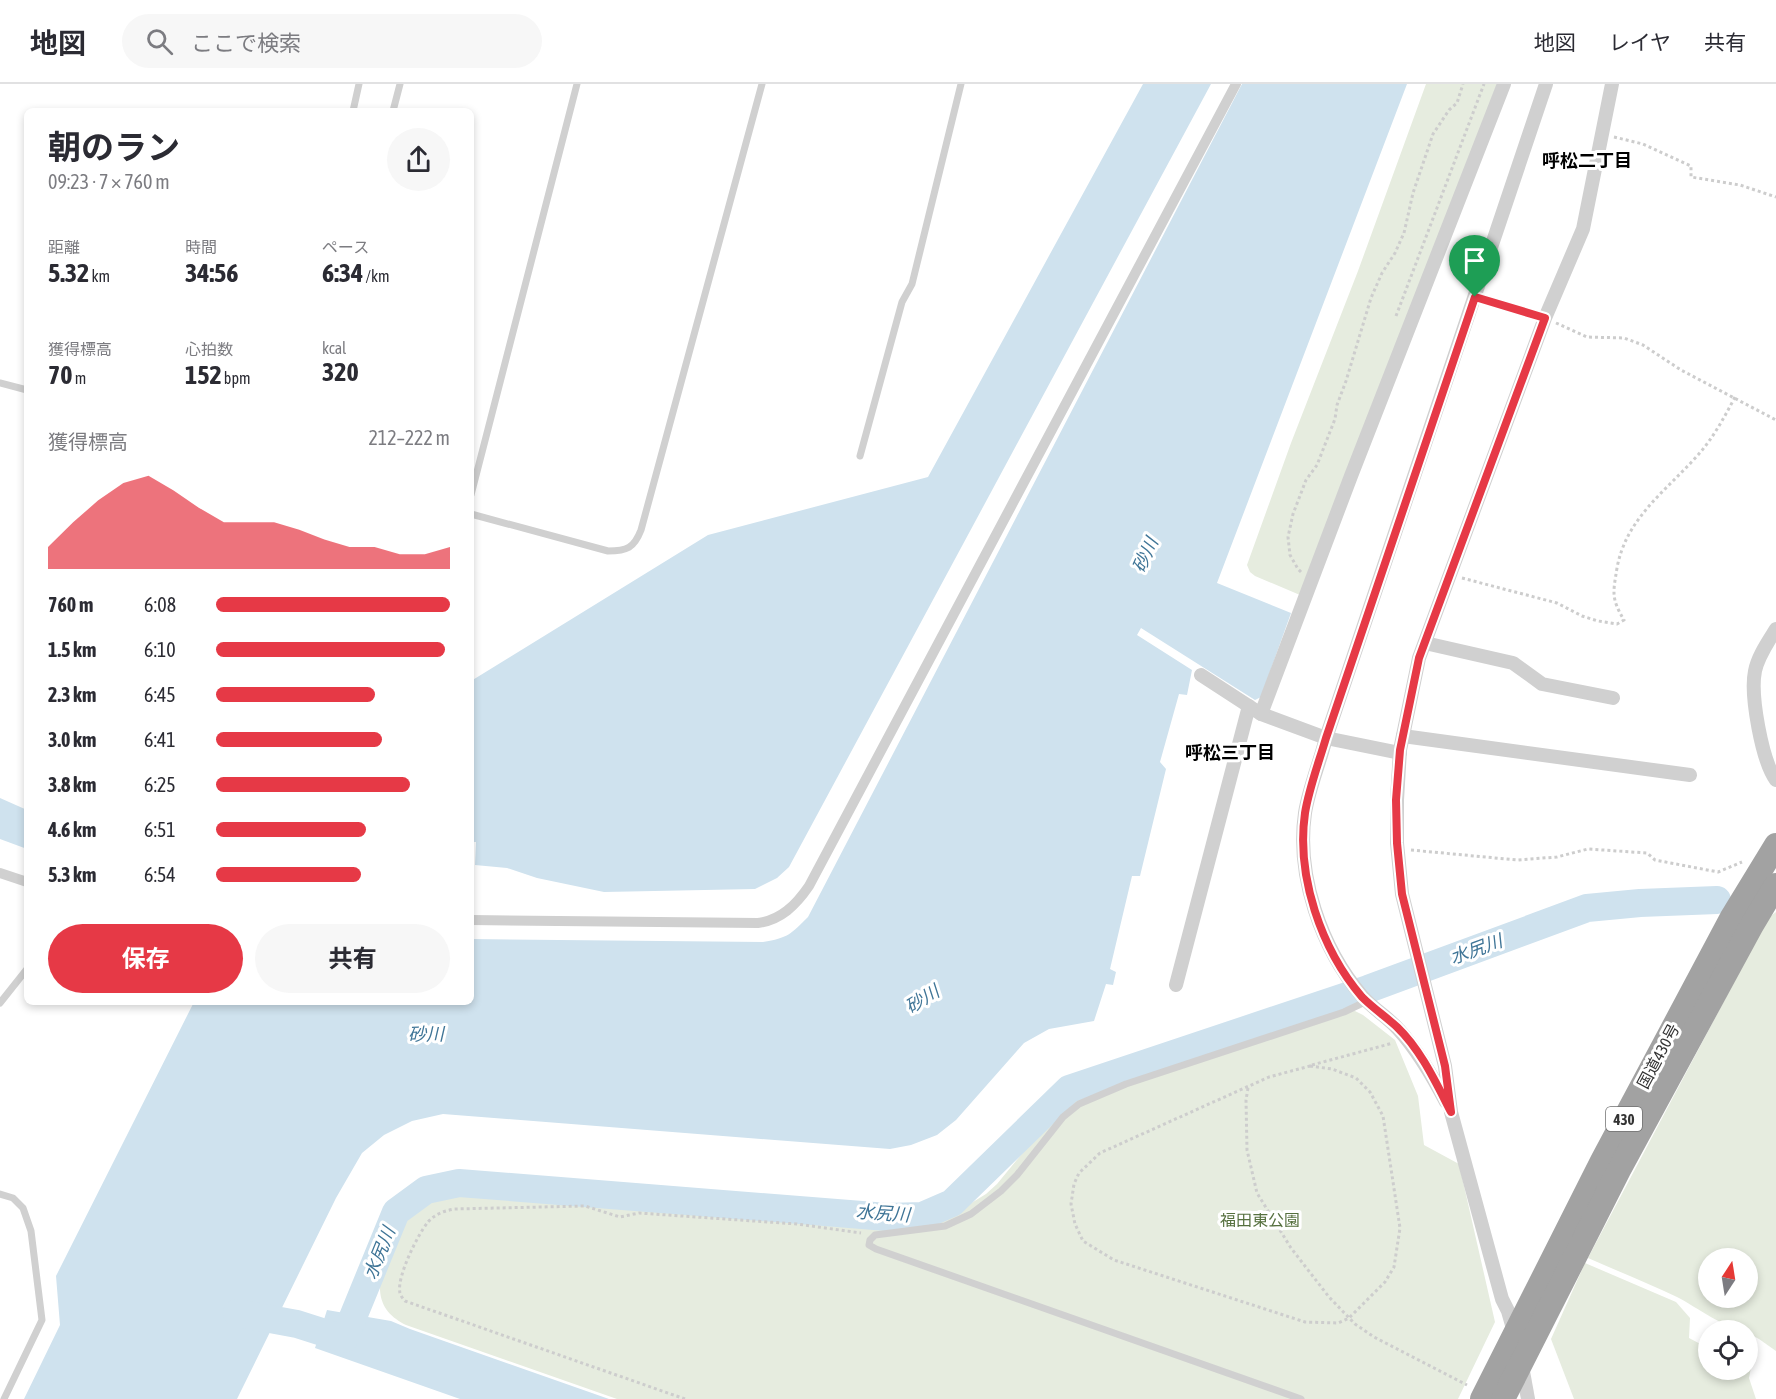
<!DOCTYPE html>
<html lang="ja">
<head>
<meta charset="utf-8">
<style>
	:root { --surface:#fff; --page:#f7f7f7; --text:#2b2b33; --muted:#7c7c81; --line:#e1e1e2; --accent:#e63946 }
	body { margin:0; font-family:"Asap Condensed","Noto Sans JP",sans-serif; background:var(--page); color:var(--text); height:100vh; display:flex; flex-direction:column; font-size:22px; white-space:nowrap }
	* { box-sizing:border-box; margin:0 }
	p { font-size:20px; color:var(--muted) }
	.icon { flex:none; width:33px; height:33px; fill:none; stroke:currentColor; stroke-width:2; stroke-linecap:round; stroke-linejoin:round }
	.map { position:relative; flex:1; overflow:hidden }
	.sheet { position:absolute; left:24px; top:24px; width:450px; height:897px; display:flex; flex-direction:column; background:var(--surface); border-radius:9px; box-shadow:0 3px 9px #0003 }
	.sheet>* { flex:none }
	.needle { width:39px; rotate:12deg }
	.tools { position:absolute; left:1698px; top:1164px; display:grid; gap:12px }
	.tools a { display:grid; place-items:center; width:60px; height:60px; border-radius:50%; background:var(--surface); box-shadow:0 3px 9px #0003; font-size:30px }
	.pin { position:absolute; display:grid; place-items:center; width:51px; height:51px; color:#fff; margin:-62px -26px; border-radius:50% 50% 50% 0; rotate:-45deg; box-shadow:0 0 6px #0007 }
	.pin .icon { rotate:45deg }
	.round { display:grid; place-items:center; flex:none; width:63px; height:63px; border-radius:32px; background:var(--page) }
	.headline { display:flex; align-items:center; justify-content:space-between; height:102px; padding:0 24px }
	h1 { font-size:33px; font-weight:700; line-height:45px }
	.metrics { display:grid; grid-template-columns:repeat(3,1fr); gap:9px; height:102px; padding:6px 24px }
	.metrics div { display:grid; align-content:center }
	.metrics b { font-size:26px; font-weight:700 }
	.metrics small { font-size:16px; font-weight:400 }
	.metrics p { font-size:16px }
	.chart { height:168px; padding:12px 24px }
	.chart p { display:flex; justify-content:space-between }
	.chart svg { width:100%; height:108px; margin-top:6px; fill:var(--accent); opacity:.7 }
	.cta { display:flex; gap:12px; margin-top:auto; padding:12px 24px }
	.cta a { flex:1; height:69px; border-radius:36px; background:var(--accent); color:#fff; font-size:24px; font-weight:700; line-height:69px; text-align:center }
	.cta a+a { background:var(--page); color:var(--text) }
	ul { padding:0 24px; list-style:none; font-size:20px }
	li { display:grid; grid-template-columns:96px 72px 1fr; align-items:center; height:45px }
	li i { height:15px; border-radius:8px; background:var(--accent) }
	header { display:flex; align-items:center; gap:36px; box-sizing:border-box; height:84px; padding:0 30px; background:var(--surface); border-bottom:2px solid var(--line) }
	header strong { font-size:28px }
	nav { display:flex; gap:33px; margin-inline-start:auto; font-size:21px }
	.search { width:420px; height:54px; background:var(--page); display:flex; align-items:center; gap:15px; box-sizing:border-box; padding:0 21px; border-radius:33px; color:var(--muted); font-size:22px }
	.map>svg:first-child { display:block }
	.green { fill:#e6ecdf; fill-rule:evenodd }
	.water { fill:#cfe2ee }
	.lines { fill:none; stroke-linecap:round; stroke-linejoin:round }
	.river { stroke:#cfe2ee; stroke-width:28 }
	.path { stroke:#cdcdcd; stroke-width:3; stroke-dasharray:3 3; stroke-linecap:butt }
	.service { stroke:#d0d0d0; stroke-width:7 }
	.pedestrian { stroke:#d0d0d0; stroke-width:10 }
	.minor { stroke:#d0d0d0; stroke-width:14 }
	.trunk { stroke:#a2a2a2; stroke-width:24 }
	.route-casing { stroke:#fff; stroke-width:12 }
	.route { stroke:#e63946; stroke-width:8 }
	.labels { text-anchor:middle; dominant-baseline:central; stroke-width:6; stroke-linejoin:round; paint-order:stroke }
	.shield { fill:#fff; stroke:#707070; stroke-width:1.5 }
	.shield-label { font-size:15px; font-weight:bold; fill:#333 }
	.street-label { font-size:16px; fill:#333; stroke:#fff }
	.park-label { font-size:16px; fill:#56703f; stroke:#fff }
	.neighbourhood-label { font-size:18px; font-weight:bold; fill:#000; stroke:#fff }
	.water-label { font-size:18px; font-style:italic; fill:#3f7597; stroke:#fff }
</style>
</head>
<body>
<header>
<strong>地図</strong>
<div class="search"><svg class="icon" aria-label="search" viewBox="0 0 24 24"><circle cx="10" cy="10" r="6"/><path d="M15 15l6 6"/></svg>ここで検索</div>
<nav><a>地図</a><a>レイヤ</a><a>共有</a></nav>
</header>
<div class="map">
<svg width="1776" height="1315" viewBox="0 0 1776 1315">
	<rect width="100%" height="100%" fill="#fff"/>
	<g class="green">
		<polygon points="1426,0 1497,0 1404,251 1300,511 1255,492 1250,488 1247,481 1291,359 1358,187"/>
		<path d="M1776,828V1267L1759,1255L1748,1249V1246C1725,1246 1697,1223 1677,1213C1648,1199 1617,1187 1588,1174L1768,834ZM1708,1174H1748V1214H1708Z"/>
		<path d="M1335,922H1345L1363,931L1395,956L1418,1012L1424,1061L1459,1080L1495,1238L1458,1315H617L406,1241C392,1234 381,1224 380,1206C377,1185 401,1138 416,1123C423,1116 436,1112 445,1107L891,1141H926L950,1132L986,1110L997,1100L1049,1037L1073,1016L1119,996L1240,953Z"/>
		<polygon points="1585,1179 1676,1218 1690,1234 1689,1254 1708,1264 1708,1286 1748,1286 1748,1265 1755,1263 1749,1294 1756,1315 1574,1315 1551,1255"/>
	</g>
	<g class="water">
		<polygon points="1143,0 1211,0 789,783 777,794 755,805 604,808 537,794 507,784 475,781 476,758 471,758 471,597 708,451 928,393"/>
		<path d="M1242,0H1407L1217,499L1291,529L1261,613L1255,616L1141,544L1137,551L1192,586L1187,611L1179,610L1160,678L1166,685L1140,792H1132L1110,885L1116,888L1113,901L1106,900L1094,937L1049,945L1024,959L956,1036L937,1051L911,1061L890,1065L443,1030L412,1037L384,1051L362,1069L336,1114L237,1315H24L60,1241L56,1192L194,918H471V855L763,858C788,854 791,850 808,833Z"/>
		<polygon points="0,714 27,726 27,765 0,755"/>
		<polygon points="327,1226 391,1237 410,1245 609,1315 460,1315 315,1264"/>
	</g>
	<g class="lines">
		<polyline class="river" points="237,1229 297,1240 344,1255 396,1128 426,1106 459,1099 887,1133 922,1132 952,1119 1069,1005 1368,905 1587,824 1640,819 1717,816"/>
		<g class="path">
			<polyline points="1614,53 1643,60 1691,82 1691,93 1740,101 1776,113"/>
			<polyline points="1488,217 1533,230"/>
			<polyline points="1396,232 1484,0"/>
			<polyline points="1556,239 1587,253 1624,254 1643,261 1681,286 1776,336"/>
			<polyline points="1301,488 1298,485 1290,471 1288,453 1293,430 1306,396 1317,381 1335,335 1337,321 1346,297 1371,214 1382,189 1395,169 1404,149 1413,109 1433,50 1449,26 1457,19 1463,0"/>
			<path d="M1462,494L1557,519L1582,532L1598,537L1617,540L1624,536C1611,514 1613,509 1617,484C1626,434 1666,407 1698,371C1713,354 1724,334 1735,313"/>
			<polyline points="1411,766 1517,776 1557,773 1588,765 1647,769 1655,776 1718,788 1742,778"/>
			<polyline points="1312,981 1393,959"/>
			<polygon points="1310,982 1332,985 1356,994 1370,1008 1383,1032 1400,1144 1394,1183 1385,1198 1349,1234 1338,1239 1305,1238 1114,1176 1083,1157 1075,1140 1071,1120 1074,1100 1079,1089 1100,1069 1269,993"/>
			<polyline points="1248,1004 1246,1016 1247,1066 1257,1109 1291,1164 1329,1213 1355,1240 1374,1253 1467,1301"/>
			<path d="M685,1315L405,1217C403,1215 401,1212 400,1209C396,1194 418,1150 428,1138C435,1130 444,1127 454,1125L585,1122L620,1133L639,1129L797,1140L861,1149"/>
		</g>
		<g class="service">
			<polyline points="353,27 359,0"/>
			<polyline points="393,27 400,0"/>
			<polyline points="0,299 27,306"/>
			<polyline points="860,372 902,218 912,200 961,0"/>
			<polyline points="471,411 577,0"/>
			<path d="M471,430L608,467C627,467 634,464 641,446L762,0"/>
			<polyline points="0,919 27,885"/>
			<polyline points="0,1110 13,1114 23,1124 31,1147 42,1236 4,1315"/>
			<polyline points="1301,1315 876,1165 869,1161 870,1156 875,1151 945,1142 971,1130 1001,1107 1017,1091 1063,1033 1079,1020 1126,1000 1344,928 1367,917"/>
		</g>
		<g class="pedestrian">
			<polyline points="0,789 27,798"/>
			<path d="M471,836L758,839C781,836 796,821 809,802L1236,0"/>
		</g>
		<g class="minor">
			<path d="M1776,545C1768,558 1758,572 1755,587C1750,611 1762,677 1776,696"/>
			<polyline points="1425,559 1513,579 1542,600 1613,614"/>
			<polyline points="1201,591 1261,630 1326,654 1400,669"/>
			<polyline points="1261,630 1351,392 1504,0"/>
			<polyline points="1403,652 1690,691"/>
			<polyline points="1176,901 1249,622"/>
			<path d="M1446,1018C1433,993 1418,967 1399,946C1388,933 1373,925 1362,912C1321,864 1296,791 1305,729C1309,704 1320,678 1326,654L1546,0"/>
			<polyline points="1514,1248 1508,1227 1502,1215 1451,1028 1445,982 1402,810 1397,759 1397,716 1400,666 1419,574 1545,234 1583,145 1612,0"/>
			<polyline points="1522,1282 1528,1315"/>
		</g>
		<g class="trunk">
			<polyline points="1482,1315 1602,1077 1732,833 1776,761"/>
			<polyline points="1503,1315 1619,1086 1752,841 1776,801"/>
		</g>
	</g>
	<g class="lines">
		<defs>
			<path id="route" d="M1475,213L1545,234L1419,574L1400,666L1396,716L1397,759L1402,810L1445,982L1451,1028C1436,999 1421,966 1397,943C1386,933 1373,924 1362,913C1321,865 1296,792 1305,729C1309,704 1319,678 1326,654Z"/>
		</defs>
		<use href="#route" class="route-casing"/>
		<use href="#route" class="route"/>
	</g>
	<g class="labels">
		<rect class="shield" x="1606" y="1023" width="36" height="24" rx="4.5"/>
		<g class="shield-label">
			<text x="1624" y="1035">430</text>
		</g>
		<g class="street-label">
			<text transform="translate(1658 972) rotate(-62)">国道430号</text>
		</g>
		<g class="park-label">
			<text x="1260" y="1136">福田東公園</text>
		</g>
		<g class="neighbourhood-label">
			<text x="1587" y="76">呼松二丁目</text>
			<text x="1230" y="668">呼松三丁目</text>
		</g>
		<g class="water-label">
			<text transform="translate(1145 471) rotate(-66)">砂川</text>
			<text transform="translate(1476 865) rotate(-20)">水尻川</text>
			<text transform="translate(922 915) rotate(-32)">砂川</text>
			<text transform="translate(426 950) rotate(-1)">砂川</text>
			<text transform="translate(883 1129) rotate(4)">水尻川</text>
			<text transform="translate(379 1169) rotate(-68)">水尻川</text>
		</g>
	</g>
</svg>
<div class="tools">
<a><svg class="needle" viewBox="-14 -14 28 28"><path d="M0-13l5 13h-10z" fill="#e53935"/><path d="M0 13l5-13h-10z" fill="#7c7c81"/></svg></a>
<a><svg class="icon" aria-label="locate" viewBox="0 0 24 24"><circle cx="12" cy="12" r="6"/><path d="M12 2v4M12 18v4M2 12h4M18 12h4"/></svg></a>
</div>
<div class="pin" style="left:1475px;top:213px;background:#1e9e55"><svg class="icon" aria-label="arrive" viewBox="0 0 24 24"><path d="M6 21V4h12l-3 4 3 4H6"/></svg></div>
<section class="sheet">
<div class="headline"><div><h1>朝のラン</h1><p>09:23 · 7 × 760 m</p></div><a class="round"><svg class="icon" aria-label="share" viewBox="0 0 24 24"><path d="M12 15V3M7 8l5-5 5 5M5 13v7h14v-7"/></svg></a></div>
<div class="metrics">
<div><p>距離</p><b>5.32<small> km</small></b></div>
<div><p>時間</p><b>34:56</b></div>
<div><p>ペース</p><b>6:34<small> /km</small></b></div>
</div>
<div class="metrics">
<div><p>獲得標高</p><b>70<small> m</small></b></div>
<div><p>心拍数</p><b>152<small> bpm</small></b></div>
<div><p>kcal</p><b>320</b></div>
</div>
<div class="chart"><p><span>獲得標高</span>212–222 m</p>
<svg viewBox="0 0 160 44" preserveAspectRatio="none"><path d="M0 44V35L10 25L20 16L30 9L40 6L50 12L60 19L70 25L80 25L90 25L100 28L110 32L120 35L130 35L140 38L150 38L160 35V44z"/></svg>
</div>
<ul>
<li><b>760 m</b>6:08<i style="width:100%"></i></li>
<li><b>1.5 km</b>6:10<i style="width:98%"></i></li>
<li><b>2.3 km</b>6:45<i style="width:68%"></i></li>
<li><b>3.0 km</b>6:41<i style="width:71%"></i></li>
<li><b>3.8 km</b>6:25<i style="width:83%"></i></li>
<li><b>4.6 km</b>6:51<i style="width:64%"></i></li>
<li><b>5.3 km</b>6:54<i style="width:62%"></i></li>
</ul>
<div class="cta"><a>保存</a><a>共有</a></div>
</section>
</div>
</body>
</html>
